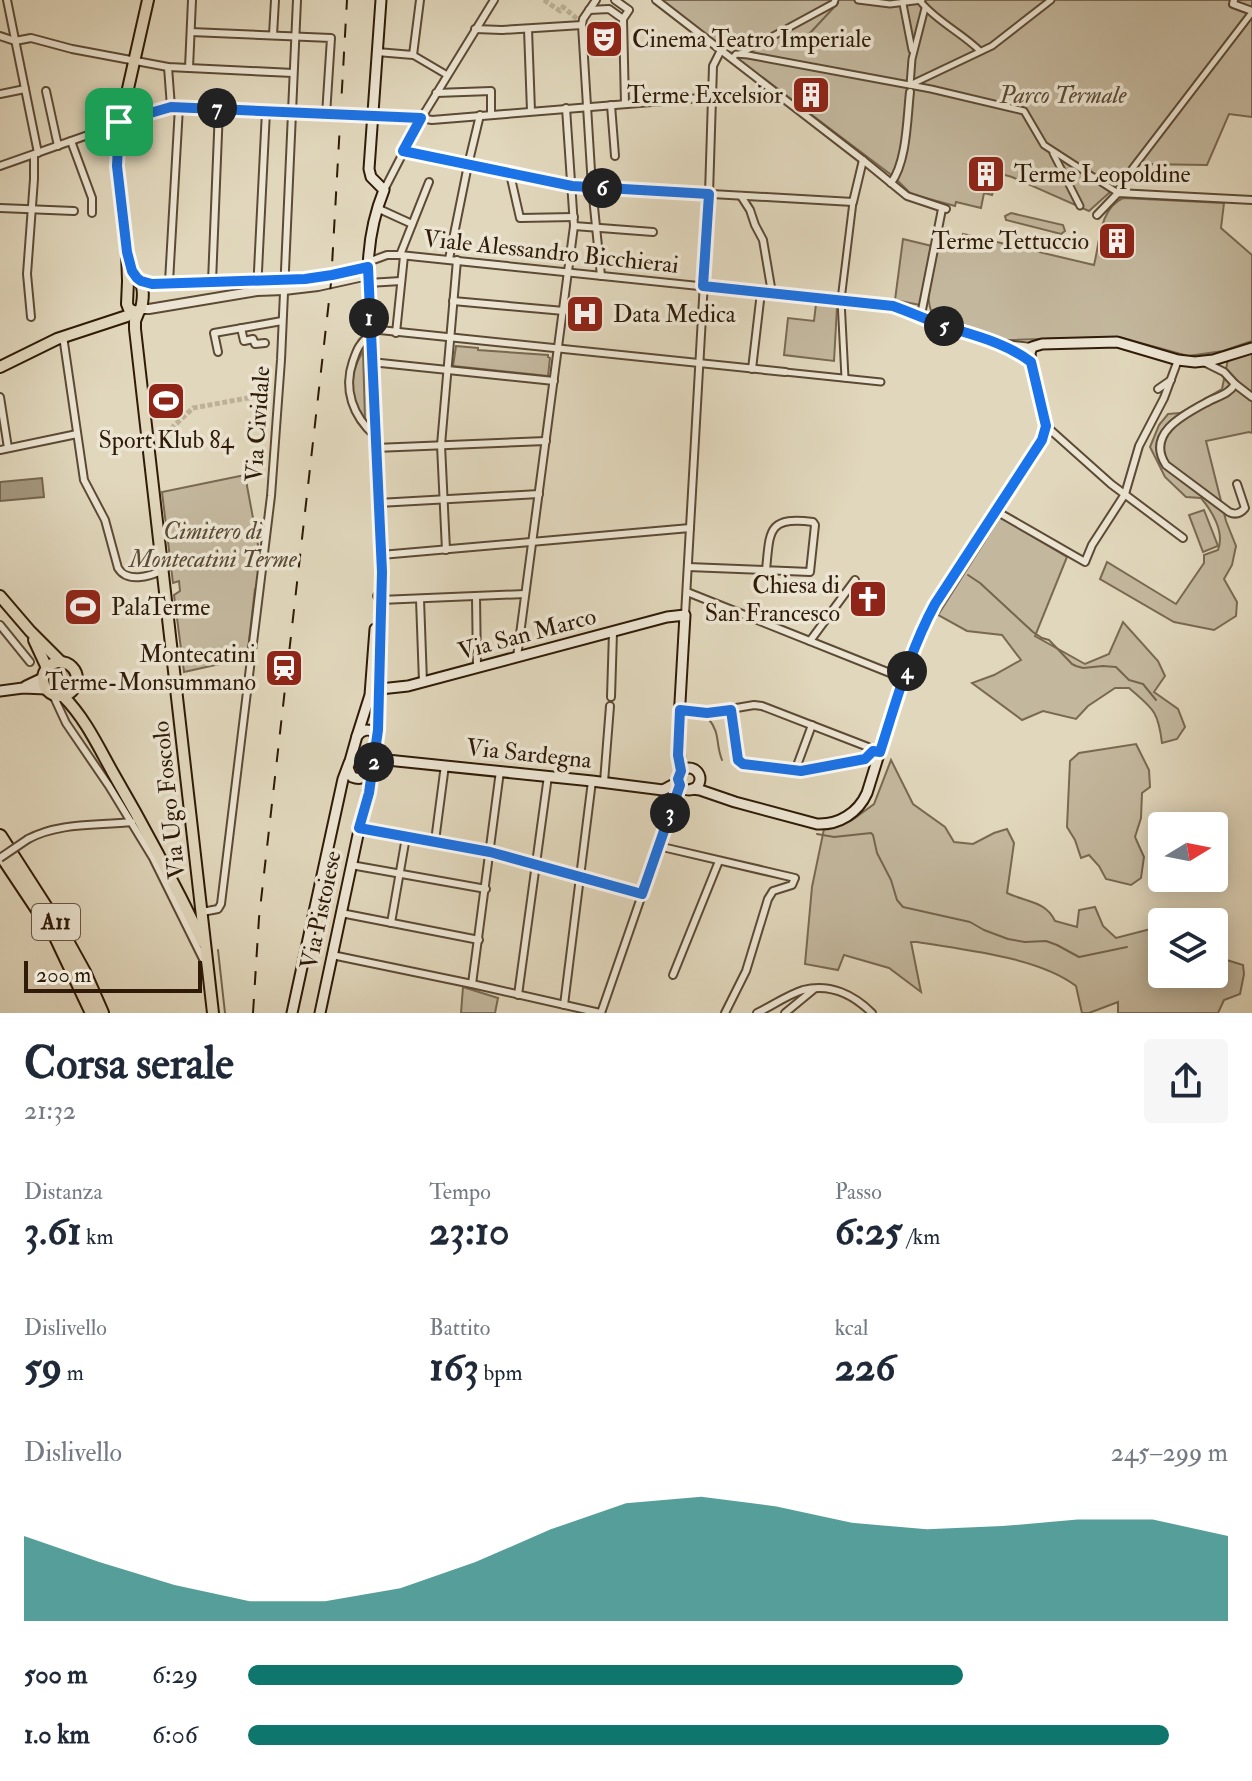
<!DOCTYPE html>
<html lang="it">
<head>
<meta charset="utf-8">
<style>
	:root { --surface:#fff; --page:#f6f6f7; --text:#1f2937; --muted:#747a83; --accent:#0f766e }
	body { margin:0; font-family:"IM FELL Double Pica",serif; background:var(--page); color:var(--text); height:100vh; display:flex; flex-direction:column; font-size:30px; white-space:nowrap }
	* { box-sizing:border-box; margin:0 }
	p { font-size:26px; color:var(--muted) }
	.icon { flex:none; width:44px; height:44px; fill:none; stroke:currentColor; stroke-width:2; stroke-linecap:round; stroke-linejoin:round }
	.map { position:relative; height:1013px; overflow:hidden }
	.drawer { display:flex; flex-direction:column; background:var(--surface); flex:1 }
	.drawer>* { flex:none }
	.needle { width:52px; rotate:80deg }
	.tools { position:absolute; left:1148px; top:812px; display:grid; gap:16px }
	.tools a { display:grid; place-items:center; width:80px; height:80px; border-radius:8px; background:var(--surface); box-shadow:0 4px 20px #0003; font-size:40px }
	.scale { position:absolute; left:24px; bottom:20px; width:178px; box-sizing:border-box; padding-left:8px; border:4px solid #2f1b07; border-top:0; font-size:22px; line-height:28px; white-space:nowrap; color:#2f1b07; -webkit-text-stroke:6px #ece5d3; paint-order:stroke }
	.pin { position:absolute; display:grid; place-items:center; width:68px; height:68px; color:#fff; margin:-34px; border-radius:16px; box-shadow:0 4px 12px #0006 }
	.km { position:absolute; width:40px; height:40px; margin:-20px; border-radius:50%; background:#222; color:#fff; font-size:22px; line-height:40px; text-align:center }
	.round { display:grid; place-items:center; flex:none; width:84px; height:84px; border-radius:8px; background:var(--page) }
	.head { display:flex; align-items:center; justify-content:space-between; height:136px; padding:0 24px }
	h1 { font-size:44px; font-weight:800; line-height:60px }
	.figures { display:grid; grid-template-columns:repeat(3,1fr); gap:12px; height:136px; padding:8px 24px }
	.figures div { display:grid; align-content:center }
	.figures b { font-size:40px; font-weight:800 }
	.figures small { font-size:22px; font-weight:400 }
	.figures p { font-size:22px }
	.chart { height:224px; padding:16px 24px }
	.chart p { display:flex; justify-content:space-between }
	.chart svg { width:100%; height:144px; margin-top:8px; fill:var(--accent); opacity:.7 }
	ul { padding:0 24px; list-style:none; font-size:26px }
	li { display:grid; grid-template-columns:128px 96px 1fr; align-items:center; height:60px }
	li i { height:20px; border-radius:10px; background:var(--accent) }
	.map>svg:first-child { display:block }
	.green { fill:#c3b79d; stroke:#796952; stroke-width:2 }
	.water { fill:#a4977e; stroke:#75654e; stroke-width:2 }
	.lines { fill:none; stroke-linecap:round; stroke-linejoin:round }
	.stream { stroke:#75654e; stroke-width:2 }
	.pedestrian-tunnel { stroke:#bdb198; stroke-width:5; stroke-dasharray:5 2.5; stroke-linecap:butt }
	.pedestrian-casing { stroke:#5c4a34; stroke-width:9 }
	.minor-casing { stroke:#5c4a34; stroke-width:10 }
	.tertiary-casing { stroke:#5c4a34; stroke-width:12 }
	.secondary-casing { stroke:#2f1b07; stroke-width:13 }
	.primary-casing { stroke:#2f1b07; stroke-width:14 }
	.motorway-casing { stroke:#2f1b07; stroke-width:16 }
	.pedestrian { stroke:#ece5d3; stroke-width:5 }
	.minor { stroke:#ece5d3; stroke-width:6 }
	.tertiary { stroke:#ece5d3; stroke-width:8 }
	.secondary { stroke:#ece5d3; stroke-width:9 }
	.primary { stroke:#e1d7bc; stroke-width:10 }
	.motorway { stroke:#e1d7bc; stroke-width:12 }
	.rail { stroke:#2f1b07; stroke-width:2; stroke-dasharray:14 14; stroke-linecap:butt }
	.minor-bridge-casing { stroke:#5c4a34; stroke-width:10; stroke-linecap:butt }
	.minor-bridge { stroke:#ece5d3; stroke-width:6 }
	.route-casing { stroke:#fff; stroke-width:16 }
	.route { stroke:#1a73e8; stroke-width:10 }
	.labels { text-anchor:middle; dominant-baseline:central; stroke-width:7; stroke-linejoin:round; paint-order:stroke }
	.shield { fill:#ece5d3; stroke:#685844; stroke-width:2 }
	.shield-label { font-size:22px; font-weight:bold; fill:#2f1b07 }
	.poi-label { font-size:24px; fill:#2f1b07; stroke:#ece5d3; text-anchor:start }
	.park-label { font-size:24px; font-style:italic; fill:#5b4a34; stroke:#ece5d3 }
	.street-label { font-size:24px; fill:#2f1b07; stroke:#ece5d3 }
</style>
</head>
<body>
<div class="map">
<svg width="1252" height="1013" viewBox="0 0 1252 1013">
	<rect width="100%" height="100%" fill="#e1d7bc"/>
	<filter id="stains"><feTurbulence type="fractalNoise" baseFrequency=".0025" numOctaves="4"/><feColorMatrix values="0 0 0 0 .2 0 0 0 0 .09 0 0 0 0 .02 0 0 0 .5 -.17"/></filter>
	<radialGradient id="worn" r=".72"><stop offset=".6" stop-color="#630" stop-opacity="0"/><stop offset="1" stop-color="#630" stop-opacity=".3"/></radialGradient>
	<g class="green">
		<polygon points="659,0 1252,0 1252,117 1229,114 1207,165 1139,164 1120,174 1111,182 1109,193 1089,211 1012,177 998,173 992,195 984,193 981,208 956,202 955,206 911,194 894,177"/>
		<path d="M1123,198L1224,203L1221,228L1252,255V341L1223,351L1188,356L1119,337L1005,340L934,317C922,297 932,268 936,246L949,249L957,246L963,234L1094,265C1100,242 1099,209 1123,198Z"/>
		<polygon points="1011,213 1063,225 1065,231 1061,234 1006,220 1005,216"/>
		<polygon points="903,239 932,246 920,305 895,300"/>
		<polygon points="816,304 837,307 834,361 784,355 788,318 814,321"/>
		<polygon points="456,346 478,348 478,350 548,355 548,357 550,358 548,376 453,366"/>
		<path d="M363,351L365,420C347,396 348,377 363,351Z"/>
		<path d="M1252,353V433L1249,432L1206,441L1226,521L1236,546L1232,565L1224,579L1237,602L1236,616L1214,630L1174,622L1100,579L1107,562L1176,604L1204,563V555L1218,550C1225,532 1212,511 1201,498L1186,497L1165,477L1150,447L1159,425L1168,414L1180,413L1222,389L1228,359Z"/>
		<polygon points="245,475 261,561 258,587 255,589 247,658 184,672 174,595 180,591 179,581 173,583 162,492"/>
		<polygon points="1204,510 1218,546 1203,552 1189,515"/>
		<path d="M1000,517L1067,557L1035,636L1085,664L1109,654L1123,622L1158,661L1165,676L1154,692L1178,709L1185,727L1177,739L1162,743C1158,710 1153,709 1129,688H1115L1088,706L1076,719L1043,711L1022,720L972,683L994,675L1021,660L1002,635L967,631L938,615Z"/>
		<circle cx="59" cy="680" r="13"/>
		<polygon points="1136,744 1149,770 1150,787 1142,793 1141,818 1135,837 1144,857 1141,878 1131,885 1106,879 1099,866 1089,855 1081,858 1075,840 1067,827 1070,761 1079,753"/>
		<path d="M891,760L913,804L945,827L954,842L973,844L994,833L1007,829L1014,843L1007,893C1026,902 1046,901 1055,921L1077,927L1079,910L1095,907L1103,926L1116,938L1162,926V974H1214V956L1243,965L1244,974L1240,994L1224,1000L1218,1013H1118V1002L1089,1013H1082L1076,986C1038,957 964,950 917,942H911L921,992L889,968L844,955L838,970L805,964L812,887L824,829L852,820L874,804Z"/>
		<polygon points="463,987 498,998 495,1013 461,1013"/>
	</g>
	<polygon class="water" points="42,478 44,497 0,501 0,482"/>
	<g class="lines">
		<g class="stream">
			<polyline points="797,47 838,3"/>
			<polyline points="968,575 980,583 1033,632 1042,638 1049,640 1072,664 1076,666 1083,668 1103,666 1116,667 1129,680 1143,684 1156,700"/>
			<path d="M708,718C721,734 715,742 722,760"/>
			<polyline points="817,834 834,837 871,833 873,835 877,853 891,880 897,900 903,907 970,922 984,930 1008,939 1025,942 1046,941 1057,945 1079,957 1127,947"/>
			<polyline points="218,950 225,1013"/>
		</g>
		<g class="pedestrian-tunnel">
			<polyline points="544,0 560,11 563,7 581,22"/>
			<polyline points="160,439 193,408 264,395"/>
		</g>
		<defs>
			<g id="pedestrian">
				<polyline points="858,0 890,4 922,0"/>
				<path d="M920,1C936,21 962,33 980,51"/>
				<polyline points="903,4 912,50"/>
				<polyline points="740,54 834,3 835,0"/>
				<polyline points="413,55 447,75"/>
				<polyline points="732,59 736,54 748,55 931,89 1024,111 1044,145 1118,193 1122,182 1250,15"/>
				<polyline points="912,84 992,46 1051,0"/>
				<polyline points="910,85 912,59 925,8"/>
				<polyline points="374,116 421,118"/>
				<polyline points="1053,153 1080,206"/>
				<polyline points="785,372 881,382"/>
				<polyline points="845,378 841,300 853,202"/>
			</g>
			<g id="minor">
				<polyline points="7,0 38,153"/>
				<polyline points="656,0 863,160 907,196 946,209"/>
				<polyline points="1234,0 1233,4 1252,11"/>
				<polyline points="589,10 609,9 623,19 629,10 615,0"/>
				<polyline points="623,19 625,104"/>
				<polyline points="582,25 592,187 601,276"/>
				<polyline points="475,29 502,30 582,25 583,19 596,0"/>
				<polyline points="528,29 531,111"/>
				<polyline points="191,32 331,38 326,115"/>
				<polyline points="273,35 275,0"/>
				<polyline points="0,36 15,41 31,38 72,49 168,67 293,73"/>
				<polyline points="377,52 413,55 420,0"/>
				<polyline points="168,67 171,107"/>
				<polyline points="189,68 192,0"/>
				<polyline points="46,91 58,146"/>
				<polyline points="436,93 491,91 491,115"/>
				<polyline points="0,94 25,89"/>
				<polyline points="611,105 615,156"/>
				<polyline points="292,112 297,0"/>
				<polyline points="421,118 432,120 713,97"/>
				<polyline points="71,141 92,198 92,213"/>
				<polyline points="403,151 572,186 853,202 863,160"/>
				<polyline points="0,166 105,129 119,122 179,107 373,116"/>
				<polyline points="510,174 520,218 574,217"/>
				<path d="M891,183C907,162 907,118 910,92"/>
				<polyline points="384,190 419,122 494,0"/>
				<polyline points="741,196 750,210 755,225 763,240 772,293"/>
				<polyline points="0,208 74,211"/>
				<polyline points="377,208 412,224"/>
				<polyline points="1097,215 1118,193 1252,200"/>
				<polyline points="574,226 653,232"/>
				<polyline points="400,255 429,182"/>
				<polyline points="449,259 468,165 480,115"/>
				<polyline points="368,262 387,255 400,255 893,306 993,343 1032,347"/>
				<polyline points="169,282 179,107"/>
				<polyline points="212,282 219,109"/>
				<polyline points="368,283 401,281"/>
				<polyline points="257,291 266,111"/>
				<polyline points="453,301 564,311"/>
				<polyline points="921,315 942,209"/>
				<polyline points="31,317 27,274 34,179 34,155"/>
				<polyline points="241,328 244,341 253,339 255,344 265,343"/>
				<polyline points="370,329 785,372"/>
				<polyline points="396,333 404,256"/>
				<path d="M370,335C367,338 363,340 361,344C357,348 355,356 353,361C343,390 353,416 375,436"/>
				<path d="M63,336L84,480L105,520L118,568C127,583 149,577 163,570"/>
				<polyline points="1008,347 1031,362"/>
				<polyline points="218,352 214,333 282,321"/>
				<polyline points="371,362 554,381"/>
				<polyline points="1204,362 1224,372 1235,384 1252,397"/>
				<polyline points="752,369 761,292"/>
				<path d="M1235,384C1229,394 1219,396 1209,401C1185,414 1145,433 1166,465L1229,512C1235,515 1240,514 1245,508L1237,484"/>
				<polyline points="1158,389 1171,380"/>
				<polyline points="0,397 8,448"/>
				<polyline points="1046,426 1111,484 1183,538"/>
				<polyline points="375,448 546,441"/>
				<polyline points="0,450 77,434"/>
				<polyline points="378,503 539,494"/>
				<polyline points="996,511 1085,562 1092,545 1125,494 1139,446 1164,398 1178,360"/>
				<polyline points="446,550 441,445 457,260"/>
				<polyline points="381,555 690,528"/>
				<path d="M688,567L810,572L815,525L813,522C767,516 770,531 766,570"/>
				<polyline points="687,592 890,673"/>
				<polyline points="377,596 380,600 525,594"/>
				<polyline points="476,597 477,667"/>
				<polyline points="420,599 423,682"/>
				<polyline points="685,615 709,194 713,66 721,50"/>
				<polyline points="0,625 30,662"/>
				<polyline points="810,641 855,580"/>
				<polyline points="517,657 574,226 566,108"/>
				<polyline points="53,695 66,723 109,786 153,858 203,959"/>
				<polyline points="611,697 613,632"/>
				<polyline points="680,710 707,713 754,705 762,706 868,747"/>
				<polyline points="731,710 738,760 741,763 801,771 865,759 873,751 880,752"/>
				<polyline points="795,771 812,725"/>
				<polyline points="604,782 610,706"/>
				<polyline points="359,828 490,852 642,894"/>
				<path d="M28,839C60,822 97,826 132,822"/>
				<polyline points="435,841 445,765"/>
				<polyline points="658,846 795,878 792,885 773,891 768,899 746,971 725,1013"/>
				<polyline points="351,865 486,889"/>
				<polyline points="202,912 218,909 221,904 271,496 281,360 292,113"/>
				<polyline points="341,913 479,940"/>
				<polyline points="391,923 406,837"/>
				<polyline points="332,955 472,984 600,1013"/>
				<polyline points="673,975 719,861"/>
				<polyline points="472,984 500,771"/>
				<polyline points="518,995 548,776"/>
				<polyline points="564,1005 592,781"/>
				<polyline points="601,1013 680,785"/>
				<path d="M757,1013C772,1006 787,995 803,990C830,983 854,995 872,1013"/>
				<polyline points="785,1013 813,990"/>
			</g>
			<g id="tertiary">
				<polyline points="141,281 152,284 305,279 332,275 368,267"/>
				<polyline points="141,309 149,309 257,291 284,290 318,286 368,275"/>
			</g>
			<g id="secondary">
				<polyline points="26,686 43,678"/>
				<polyline points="380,689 408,686 667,617 685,615 678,737 681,771"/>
				<polyline points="0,691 23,688 46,689"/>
				<path d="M366,730C368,730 371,730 373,732C380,739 378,787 352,777L348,768L357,736L361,732Z"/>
				<polyline points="357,736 370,695 375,629"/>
				<path d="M376,742L380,689L382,572L368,275C368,245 373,217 384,190L371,177L369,169L381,0"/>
				<polyline points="375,751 387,760 592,781 663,790 678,782"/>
				<circle cx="689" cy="779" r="11"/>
				<path d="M692,789L700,790L735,802L817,824C839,825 858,813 867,793C887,730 904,663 935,604L1042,440L1046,426L1031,362L1030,353L1032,347L1042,344L1117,342L1178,360L1195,362L1213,360L1252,348"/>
				<polyline points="292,1013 343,779 349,763"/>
				<polyline points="320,1013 362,816 365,808 372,770"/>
			</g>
			<g id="primary">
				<path d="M133,278H137C145,285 143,300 141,309L136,312L129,309L127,304L128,281Z"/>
				<polyline points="128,281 127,252 117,166 118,133 148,0"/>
				<polyline points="139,311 135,321 135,329 213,1013"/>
				<polyline points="0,367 57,339 127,316 132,311"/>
				<polyline points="0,596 30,631 61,662"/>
				<polyline points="34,640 47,668"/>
				<circle cx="60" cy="679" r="17"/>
				<path d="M63,696C85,718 98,746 113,773C145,828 175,885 203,942"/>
			</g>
			<g id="motorway">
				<polyline points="0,836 63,934 84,972 102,1013"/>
				<polyline points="0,853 56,937 92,1013"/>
			</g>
		</defs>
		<use href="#pedestrian" class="pedestrian-casing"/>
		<use href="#minor" class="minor-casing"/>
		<use href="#tertiary" class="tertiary-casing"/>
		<use href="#secondary" class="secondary-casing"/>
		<use href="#primary" class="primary-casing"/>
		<use href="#motorway" class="motorway-casing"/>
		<use href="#pedestrian" class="pedestrian"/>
		<use href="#minor" class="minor"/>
		<use href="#tertiary" class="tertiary"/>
		<use href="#secondary" class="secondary"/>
		<use href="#primary" class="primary"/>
		<use href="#motorway" class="motorway"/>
		<polyline class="rail" points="253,1013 259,918 331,283 347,0"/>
		<defs>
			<polyline id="minor-bridge" points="0,858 28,839"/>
		</defs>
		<use href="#minor-bridge" class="minor-bridge-casing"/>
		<use href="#minor-bridge" class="minor-bridge"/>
	</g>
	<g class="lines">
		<defs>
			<path id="route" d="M171,107L421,118L403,151L572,186L709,194L703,286L893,306C910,312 925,319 941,325C972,335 1005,342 1031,362L1046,426L1042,440L935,604C910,650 896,702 880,752L873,751L865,759L801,771L743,764L738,760L731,710L707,713L680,710L678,755L681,771L678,779L680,785L642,894L490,852L359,828L369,793L378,730L382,572L368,267L332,275L305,279L152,284L141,281L137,278L132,271L127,252L117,166L119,122Z"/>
		</defs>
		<use href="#route" class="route-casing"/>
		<use href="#route" class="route"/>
	</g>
	<defs>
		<symbol id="theatre-square" viewBox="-11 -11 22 22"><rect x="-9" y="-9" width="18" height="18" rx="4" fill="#8f2418" stroke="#ece5d3"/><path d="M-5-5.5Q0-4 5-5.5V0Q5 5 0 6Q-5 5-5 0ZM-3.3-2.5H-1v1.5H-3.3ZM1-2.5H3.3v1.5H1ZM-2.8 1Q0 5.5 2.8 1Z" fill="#fff"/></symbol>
		<symbol id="building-square" viewBox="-11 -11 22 22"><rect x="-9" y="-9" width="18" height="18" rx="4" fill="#8f2418" stroke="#ece5d3"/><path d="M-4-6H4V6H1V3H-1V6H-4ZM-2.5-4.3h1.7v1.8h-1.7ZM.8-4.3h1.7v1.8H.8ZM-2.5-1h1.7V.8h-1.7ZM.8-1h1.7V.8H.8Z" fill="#fff"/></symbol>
		<symbol id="hospital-square" viewBox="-11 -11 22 22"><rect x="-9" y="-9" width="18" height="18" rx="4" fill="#8f2418" stroke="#ece5d3"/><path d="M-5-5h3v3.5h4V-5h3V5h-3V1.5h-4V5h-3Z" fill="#fff"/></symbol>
		<symbol id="stadium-square" viewBox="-11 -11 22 22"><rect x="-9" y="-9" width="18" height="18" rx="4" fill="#8f2418" stroke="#ece5d3"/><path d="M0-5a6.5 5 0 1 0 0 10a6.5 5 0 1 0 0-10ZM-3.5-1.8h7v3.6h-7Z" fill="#fff"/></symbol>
		<symbol id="church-square" viewBox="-11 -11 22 22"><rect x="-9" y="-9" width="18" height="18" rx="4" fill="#8f2418" stroke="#ece5d3"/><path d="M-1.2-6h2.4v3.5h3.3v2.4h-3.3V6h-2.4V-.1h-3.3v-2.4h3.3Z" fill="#fff"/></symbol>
		<symbol id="station-square" viewBox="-11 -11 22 22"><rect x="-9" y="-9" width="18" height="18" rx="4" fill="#8f2418" stroke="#ece5d3"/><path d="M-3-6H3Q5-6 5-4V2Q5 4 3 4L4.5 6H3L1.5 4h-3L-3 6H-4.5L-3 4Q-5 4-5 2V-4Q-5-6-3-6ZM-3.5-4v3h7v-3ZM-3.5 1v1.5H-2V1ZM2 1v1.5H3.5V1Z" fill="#fff"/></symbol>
	</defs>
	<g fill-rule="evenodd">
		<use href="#theatre-square" x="582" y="17" width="44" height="44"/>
		<use href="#building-square" x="789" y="73" width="44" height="44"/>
		<use href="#building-square" x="964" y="152" width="44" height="44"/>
		<use href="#building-square" x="1095" y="219" width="44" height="44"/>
		<use href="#hospital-square" x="563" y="292" width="44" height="44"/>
		<use href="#stadium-square" x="144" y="379" width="44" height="44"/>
		<use href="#church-square" x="846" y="577" width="44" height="44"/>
		<use href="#stadium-square" x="61" y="585" width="44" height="44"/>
		<use href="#station-square" x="262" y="646" width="44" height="44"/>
	</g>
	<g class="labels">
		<rect class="shield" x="32" y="904" width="48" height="36" rx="6"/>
		<g class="shield-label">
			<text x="56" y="922">A11</text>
		</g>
		<g class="poi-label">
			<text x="632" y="39">Cinema Teatro Imperiale</text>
			<text x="783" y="95" text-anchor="end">Terme Excelsior</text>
			<text x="1014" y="174">Terme Leopoldine</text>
			<text x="1089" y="241" text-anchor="end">Terme Tettuccio</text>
			<text x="613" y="314">Data Medica</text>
			<text x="166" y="440" text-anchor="middle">Sport Klub 84</text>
			<text x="840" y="585" text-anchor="end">Chiesa di<tspan x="840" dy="28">San Francesco</tspan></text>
			<text x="111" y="607">PalaTerme</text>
			<text x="256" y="654" text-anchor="end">Montecatini<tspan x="256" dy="28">Terme-Monsummano</tspan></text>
		</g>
		<g class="park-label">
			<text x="1063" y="95">Parco Termale</text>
			<text x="213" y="531">Cimitero di<tspan x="213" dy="28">Montecatini Terme</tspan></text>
		</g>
		<g class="street-label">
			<text transform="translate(551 252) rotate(6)">Viale Alessandro Bicchierai</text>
			<text transform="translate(258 424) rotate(-86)">Via Cividale</text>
			<text transform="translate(527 634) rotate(-15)">Via San Marco</text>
			<text transform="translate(529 754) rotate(6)">Via Sardegna</text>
			<text transform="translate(169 800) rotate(-96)">Via Ugo Foscolo</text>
			<text transform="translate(321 910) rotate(-78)">Via Pistoiese</text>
		</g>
	</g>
	<rect width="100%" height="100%" filter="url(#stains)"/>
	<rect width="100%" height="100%" fill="url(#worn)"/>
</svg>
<div class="tools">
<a><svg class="needle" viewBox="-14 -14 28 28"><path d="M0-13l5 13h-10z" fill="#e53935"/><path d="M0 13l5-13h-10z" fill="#747a83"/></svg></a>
<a><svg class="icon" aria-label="layers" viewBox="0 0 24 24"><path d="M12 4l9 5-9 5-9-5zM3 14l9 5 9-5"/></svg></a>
</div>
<div class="scale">200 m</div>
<div class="pin" style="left:119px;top:122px;background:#1e9e55"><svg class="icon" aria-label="arrive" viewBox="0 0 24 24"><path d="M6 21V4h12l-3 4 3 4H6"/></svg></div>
<b class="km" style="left:369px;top:318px">1</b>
<b class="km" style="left:374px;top:762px">2</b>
<b class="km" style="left:670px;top:813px">3</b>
<b class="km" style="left:907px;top:671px">4</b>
<b class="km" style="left:944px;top:326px">5</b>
<b class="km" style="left:602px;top:188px">6</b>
<b class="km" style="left:217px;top:108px">7</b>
</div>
<section class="drawer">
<div class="head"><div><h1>Corsa serale</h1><p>21:32</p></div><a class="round"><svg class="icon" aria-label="share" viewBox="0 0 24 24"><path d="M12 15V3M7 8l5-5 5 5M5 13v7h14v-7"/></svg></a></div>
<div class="figures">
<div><p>Distanza</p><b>3.61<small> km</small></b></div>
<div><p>Tempo</p><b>23:10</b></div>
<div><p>Passo</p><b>6:25<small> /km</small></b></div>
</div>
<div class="figures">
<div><p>Dislivello</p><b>59<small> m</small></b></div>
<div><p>Battito</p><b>163<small> bpm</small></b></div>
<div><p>kcal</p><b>226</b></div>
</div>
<div class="chart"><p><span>Dislivello</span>245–299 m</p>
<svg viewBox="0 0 160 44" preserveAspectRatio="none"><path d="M0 44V18L10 26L20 33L30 38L40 38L50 34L60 26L70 16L80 8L90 6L100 9L110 14L120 16L130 15L140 13L150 13L160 18V44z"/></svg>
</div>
<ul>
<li><b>500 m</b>6:29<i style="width:73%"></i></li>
<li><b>1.0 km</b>6:06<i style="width:94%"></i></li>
</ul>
</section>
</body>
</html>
